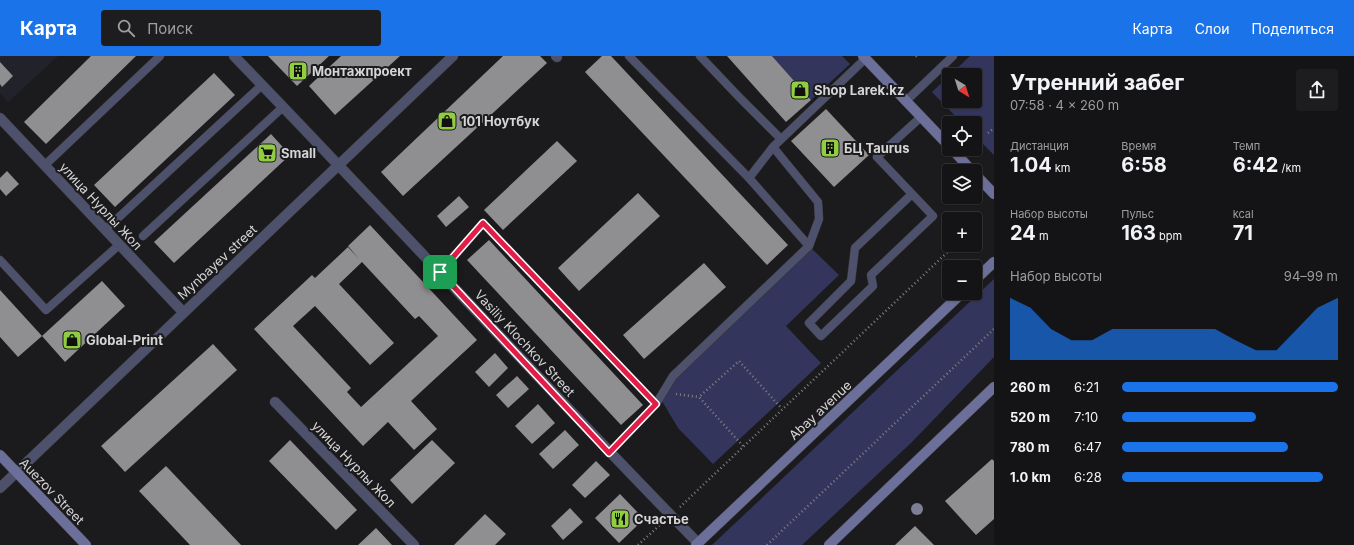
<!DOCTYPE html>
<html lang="ru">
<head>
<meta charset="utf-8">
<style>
	:root { --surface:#141416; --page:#1d1d1f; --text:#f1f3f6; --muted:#9d9ea1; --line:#333335; --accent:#1a73e8 }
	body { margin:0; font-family:Inter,sans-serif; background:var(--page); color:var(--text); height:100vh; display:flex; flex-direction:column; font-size:15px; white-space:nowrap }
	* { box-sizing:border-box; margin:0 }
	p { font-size:13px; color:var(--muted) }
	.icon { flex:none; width:22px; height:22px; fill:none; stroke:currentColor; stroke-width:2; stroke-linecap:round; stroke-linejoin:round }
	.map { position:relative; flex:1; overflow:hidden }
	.panel { display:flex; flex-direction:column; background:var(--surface); width:360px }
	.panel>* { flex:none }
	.needle { width:26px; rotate:142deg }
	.fabs { position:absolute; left:942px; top:12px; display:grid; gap:8px }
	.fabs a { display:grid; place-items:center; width:40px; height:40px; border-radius:4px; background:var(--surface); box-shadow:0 1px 3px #0004,0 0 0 1px var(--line); font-size:20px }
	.pin { position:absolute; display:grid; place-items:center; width:34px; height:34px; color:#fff; margin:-17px; border-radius:8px; box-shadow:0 2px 6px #0006 }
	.round { display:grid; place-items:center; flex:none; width:42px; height:42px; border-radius:4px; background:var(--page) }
	.head { display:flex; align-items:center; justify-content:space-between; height:68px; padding:0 16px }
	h1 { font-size:22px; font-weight:700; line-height:30px }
	.metrics { display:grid; grid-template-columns:repeat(3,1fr); gap:6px; height:68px; padding:4px 16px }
	.metrics div { display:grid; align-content:center }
	.metrics b { font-size:20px; font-weight:700 }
	.metrics small { font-size:11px; font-weight:400 }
	.metrics p { font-size:11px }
	.chart { height:112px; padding:8px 16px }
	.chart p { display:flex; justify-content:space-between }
	.chart svg { width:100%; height:72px; margin-top:4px; fill:var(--accent); opacity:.7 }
	ul { padding:0 16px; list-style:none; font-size:13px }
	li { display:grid; grid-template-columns:64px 48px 1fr; align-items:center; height:30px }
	li i { height:10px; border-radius:5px; background:var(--accent) }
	header { display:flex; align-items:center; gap:24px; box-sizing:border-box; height:56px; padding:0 20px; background:var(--accent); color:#fff }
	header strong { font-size:19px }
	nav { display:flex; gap:22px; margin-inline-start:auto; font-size:14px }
	.search { width:280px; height:36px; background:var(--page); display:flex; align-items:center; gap:10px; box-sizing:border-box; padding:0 14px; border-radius:4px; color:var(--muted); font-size:15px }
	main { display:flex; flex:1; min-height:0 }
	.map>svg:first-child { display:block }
	.built { fill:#22232a }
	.green { fill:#33355c }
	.building { fill:#8f8f92; fill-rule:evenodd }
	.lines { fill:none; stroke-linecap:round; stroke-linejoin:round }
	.lane-casing { stroke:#353537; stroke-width:9 }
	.street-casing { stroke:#353537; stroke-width:11 }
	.secondary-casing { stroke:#353537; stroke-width:11 }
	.path { stroke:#818183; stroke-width:2.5; stroke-dasharray:1 3; stroke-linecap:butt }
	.lane { stroke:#4e516b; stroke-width:8 }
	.street { stroke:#4e516b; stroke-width:10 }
	.secondary { stroke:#6b6f99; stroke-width:10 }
	.tree { fill:#7d8095 }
	.route-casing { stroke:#fff; stroke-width:8 }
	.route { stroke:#e11d48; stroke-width:5 }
	.labels { text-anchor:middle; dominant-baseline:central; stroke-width:4; stroke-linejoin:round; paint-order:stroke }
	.poi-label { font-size:13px; font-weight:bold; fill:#d5d5d7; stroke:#1b1b1d; text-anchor:start }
	.street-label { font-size:13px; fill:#d5d5d7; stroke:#1b1b1d }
</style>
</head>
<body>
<header>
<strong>Карта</strong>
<div class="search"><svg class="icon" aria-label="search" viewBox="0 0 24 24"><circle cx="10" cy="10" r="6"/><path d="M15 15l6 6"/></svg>Поиск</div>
<nav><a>Карта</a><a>Слои</a><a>Поделиться</a></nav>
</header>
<main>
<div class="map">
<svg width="994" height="489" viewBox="0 0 994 489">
	<rect width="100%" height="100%" fill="#1b1b1d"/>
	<polygon class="built" points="0,0 58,0 8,46 0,37"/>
	<g class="green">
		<polygon points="772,0 842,0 850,8 811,44"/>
		<polygon points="970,0 994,0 994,99 975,80 975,67 962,67 932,36 949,20 949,45 975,45 975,19 950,19"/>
		<polygon points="809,190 839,219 786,270 821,307 713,408 678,372 662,345 673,320"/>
		<polygon points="994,223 994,301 911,387 802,489 712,489"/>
	</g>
	<g class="building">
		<polygon points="91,0 136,0 46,88 24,66"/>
		<polygon points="268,0 329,0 297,30"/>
		<polygon points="341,0 400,0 335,59 309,30"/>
		<polygon points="503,0 540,0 547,7 403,140 381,116"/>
		<polygon points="602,0 611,0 788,189 767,209 585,16"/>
		<polygon points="727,0 772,0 811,44 786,66"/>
		<polygon points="0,6 13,20 2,31 0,28"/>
		<polygon points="214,17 235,39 115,151 94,129"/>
		<polygon points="826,53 869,99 834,131 791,85"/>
		<polygon points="271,78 290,99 174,207 154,186"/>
		<polygon points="557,85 577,105 503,174 484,154"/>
		<polygon points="7,115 19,128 6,140 0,133 0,122"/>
		<polygon points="638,137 660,160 579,235 558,212"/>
		<polygon points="459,140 469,151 446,171 437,160"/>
		<path d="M370,169L477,284L411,345L437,373L414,394L388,366L363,390L254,273L312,219L315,222L348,191L359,203L348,190ZM362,206L415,263L419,260L438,280L361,351L347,336L351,332L293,270L315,250L370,309L394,287L339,228Z"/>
		<polygon points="489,184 643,349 621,369 467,204"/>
		<polygon points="704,207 726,231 644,303 623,279"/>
		<polygon points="102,225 125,250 65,306 42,280"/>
		<polygon points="0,234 42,280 18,301 0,281"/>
		<polygon points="213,288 237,314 125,416 101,390"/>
		<polygon points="495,297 508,312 489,331 475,316"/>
		<polygon points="517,320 529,333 508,352 496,339"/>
		<polygon points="538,348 555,367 532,388 515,370"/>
		<polygon points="565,374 579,389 553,413 539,398"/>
		<polygon points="290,384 357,454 336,474 269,405"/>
		<polygon points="432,384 455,407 412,448 390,424"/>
		<polygon points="992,403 994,405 994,463 976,479 945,445"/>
		<polygon points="596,405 610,419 585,442 572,429"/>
		<polygon points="166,410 241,489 190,489 139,435"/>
		<polygon points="620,438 644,463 619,487 595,462"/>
		<polygon points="570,452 583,466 563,484 551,470"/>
		<polygon points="485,458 506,478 495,489 454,489"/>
		<polygon points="915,470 934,489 895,489"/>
		<polygon points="376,472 392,489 358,489"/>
	</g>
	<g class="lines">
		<defs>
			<g id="lane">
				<polyline points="629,0 749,122 809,190"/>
				<polyline points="700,0 739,41 781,83"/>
				<polyline points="906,45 953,0"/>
				<polyline points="45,109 160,0"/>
				<polyline points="749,122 773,91 866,2"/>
				<polyline points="912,138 855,192 851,225 809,267 821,280 873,230 871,219 933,160 877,101 921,61"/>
				<polyline points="105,174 262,29"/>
				<polyline points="143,180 283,51"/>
				<polyline points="0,204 46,254 119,189"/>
				<polyline points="440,216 483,167 656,348"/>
				<polyline points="609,397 656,348 673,320 809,190 819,163 818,146 773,91"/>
			</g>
			<g id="street">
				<path d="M234,0C390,161 541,327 698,487"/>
				<polyline points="556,0 557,1"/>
				<polyline points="0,62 183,256"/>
				<polyline points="275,346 414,489"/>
				<polyline points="0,432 453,0"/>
			</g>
			<g id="secondary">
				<polyline points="863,0 949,90"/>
				<polyline points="952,93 972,115"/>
				<polyline points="975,118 994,138"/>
				<polyline points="975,224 994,206"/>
				<polyline points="0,399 86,489"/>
				<polyline points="696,489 962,237"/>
				<polyline points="829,489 994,331"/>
			</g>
		</defs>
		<use href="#lane" class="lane-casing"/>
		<use href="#street" class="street-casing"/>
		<use href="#secondary" class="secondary-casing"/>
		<g class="path">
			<polyline points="916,0 917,1"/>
			<polyline points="988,77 994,72"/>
			<polyline points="975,170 977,169"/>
			<polyline points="676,338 699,341"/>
			<polyline points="743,390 699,341 739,305 782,353"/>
			<polyline points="680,451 955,189"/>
			<polyline points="638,489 661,468"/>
			<polyline points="767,489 994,273"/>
		</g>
		<use href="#lane" class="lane"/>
		<use href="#street" class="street"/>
		<use href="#secondary" class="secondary"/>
	</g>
	<circle class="tree" cx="917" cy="453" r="6"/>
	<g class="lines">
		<defs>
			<polygon id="route" points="483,167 656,348 609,397 440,216"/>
		</defs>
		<use href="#route" class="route-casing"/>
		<use href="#route" class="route"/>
	</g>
	<defs>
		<symbol id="building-square" viewBox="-11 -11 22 22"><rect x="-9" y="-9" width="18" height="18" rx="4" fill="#91cd40" stroke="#1b1b1d"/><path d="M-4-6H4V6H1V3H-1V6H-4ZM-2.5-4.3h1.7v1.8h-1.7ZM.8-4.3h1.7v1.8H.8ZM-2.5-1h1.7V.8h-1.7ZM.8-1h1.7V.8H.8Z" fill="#111"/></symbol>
		<symbol id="shop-square" viewBox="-11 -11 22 22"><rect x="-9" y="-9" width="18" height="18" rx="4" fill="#91cd40" stroke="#1b1b1d"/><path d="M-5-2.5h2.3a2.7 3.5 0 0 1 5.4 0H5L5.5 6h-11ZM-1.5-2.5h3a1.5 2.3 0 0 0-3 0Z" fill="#111"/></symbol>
		<symbol id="supermarket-square" viewBox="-11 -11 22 22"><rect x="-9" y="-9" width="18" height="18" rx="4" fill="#91cd40" stroke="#1b1b1d"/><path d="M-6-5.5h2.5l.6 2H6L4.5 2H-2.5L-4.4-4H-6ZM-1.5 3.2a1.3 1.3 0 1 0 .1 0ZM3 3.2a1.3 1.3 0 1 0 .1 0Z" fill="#111"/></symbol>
		<symbol id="restaurant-square" viewBox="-11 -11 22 22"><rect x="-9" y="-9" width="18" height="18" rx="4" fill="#91cd40" stroke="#1b1b1d"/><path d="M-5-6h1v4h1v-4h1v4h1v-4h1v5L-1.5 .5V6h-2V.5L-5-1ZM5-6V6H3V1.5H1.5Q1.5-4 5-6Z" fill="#111"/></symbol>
	</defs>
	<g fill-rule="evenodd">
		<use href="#building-square" x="287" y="4" width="22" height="22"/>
		<use href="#shop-square" x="789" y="23" width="22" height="22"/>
		<use href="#shop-square" x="436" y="54" width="22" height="22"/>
		<use href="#building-square" x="819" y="81" width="22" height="22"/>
		<use href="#supermarket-square" x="256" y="86" width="22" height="22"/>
		<use href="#shop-square" x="61" y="273" width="22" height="22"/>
		<use href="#restaurant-square" x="609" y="452" width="22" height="22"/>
	</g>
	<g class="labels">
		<g class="poi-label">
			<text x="312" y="15">Монтажпроект</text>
			<text x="814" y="34">Shop Larek.kz</text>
			<text x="461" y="65">101 Ноутбук</text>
			<text x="844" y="92">БЦ Taurus</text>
			<text x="281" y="97">Small</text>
			<text x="86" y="284">Global-Print</text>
			<text x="634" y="463">Счастье</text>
		</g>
		<g class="street-label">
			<text transform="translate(101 150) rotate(47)">улица Нурлы Жол</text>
			<text transform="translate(217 206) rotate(-43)">Mynbayev street</text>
			<text transform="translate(525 287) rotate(47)">Vasiliy Klochkov Street</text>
			<text transform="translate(820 354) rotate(-43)">Abay avenue</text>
			<text transform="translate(354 408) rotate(46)">улица Нурлы Жол</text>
			<text transform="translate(52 435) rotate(46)">Auezov Street</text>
		</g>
	</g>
</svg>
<div class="fabs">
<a><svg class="needle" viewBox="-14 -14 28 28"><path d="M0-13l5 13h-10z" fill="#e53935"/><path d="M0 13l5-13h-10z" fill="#9d9ea1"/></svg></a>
<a><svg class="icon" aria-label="locate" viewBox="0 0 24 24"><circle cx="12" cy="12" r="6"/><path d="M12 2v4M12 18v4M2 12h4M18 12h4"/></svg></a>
<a><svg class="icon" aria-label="layers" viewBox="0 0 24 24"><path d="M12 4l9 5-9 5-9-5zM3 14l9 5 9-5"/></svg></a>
<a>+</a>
<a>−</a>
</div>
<div class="pin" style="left:440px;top:216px;background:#1e9e55"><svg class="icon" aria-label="arrive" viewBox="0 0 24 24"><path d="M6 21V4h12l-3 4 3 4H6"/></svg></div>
</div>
<section class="panel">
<div class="head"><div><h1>Утренний забег</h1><p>07:58 · 4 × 260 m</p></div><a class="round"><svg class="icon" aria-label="share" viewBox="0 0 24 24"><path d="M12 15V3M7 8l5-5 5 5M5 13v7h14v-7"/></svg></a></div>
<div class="metrics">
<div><p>Дистанция</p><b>1.04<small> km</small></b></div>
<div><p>Время</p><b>6:58</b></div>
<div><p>Темп</p><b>6:42<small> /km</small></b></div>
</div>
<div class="metrics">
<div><p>Набор высоты</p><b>24<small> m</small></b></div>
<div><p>Пульс</p><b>163<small> bpm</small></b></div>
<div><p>kcal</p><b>71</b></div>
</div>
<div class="chart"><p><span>Набор высоты</span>94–99 m</p>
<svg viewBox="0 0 160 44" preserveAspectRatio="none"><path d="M0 44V6L10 12L20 25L30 32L40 32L50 25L60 25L70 25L80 25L90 25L100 25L110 32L120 38L130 38L140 25L150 12L160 6V44z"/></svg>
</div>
<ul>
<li><b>260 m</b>6:21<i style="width:100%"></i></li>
<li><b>520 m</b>7:10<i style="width:62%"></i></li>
<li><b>780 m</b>6:47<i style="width:77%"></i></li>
<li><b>1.0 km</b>6:28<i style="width:93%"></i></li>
</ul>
</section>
</main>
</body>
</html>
